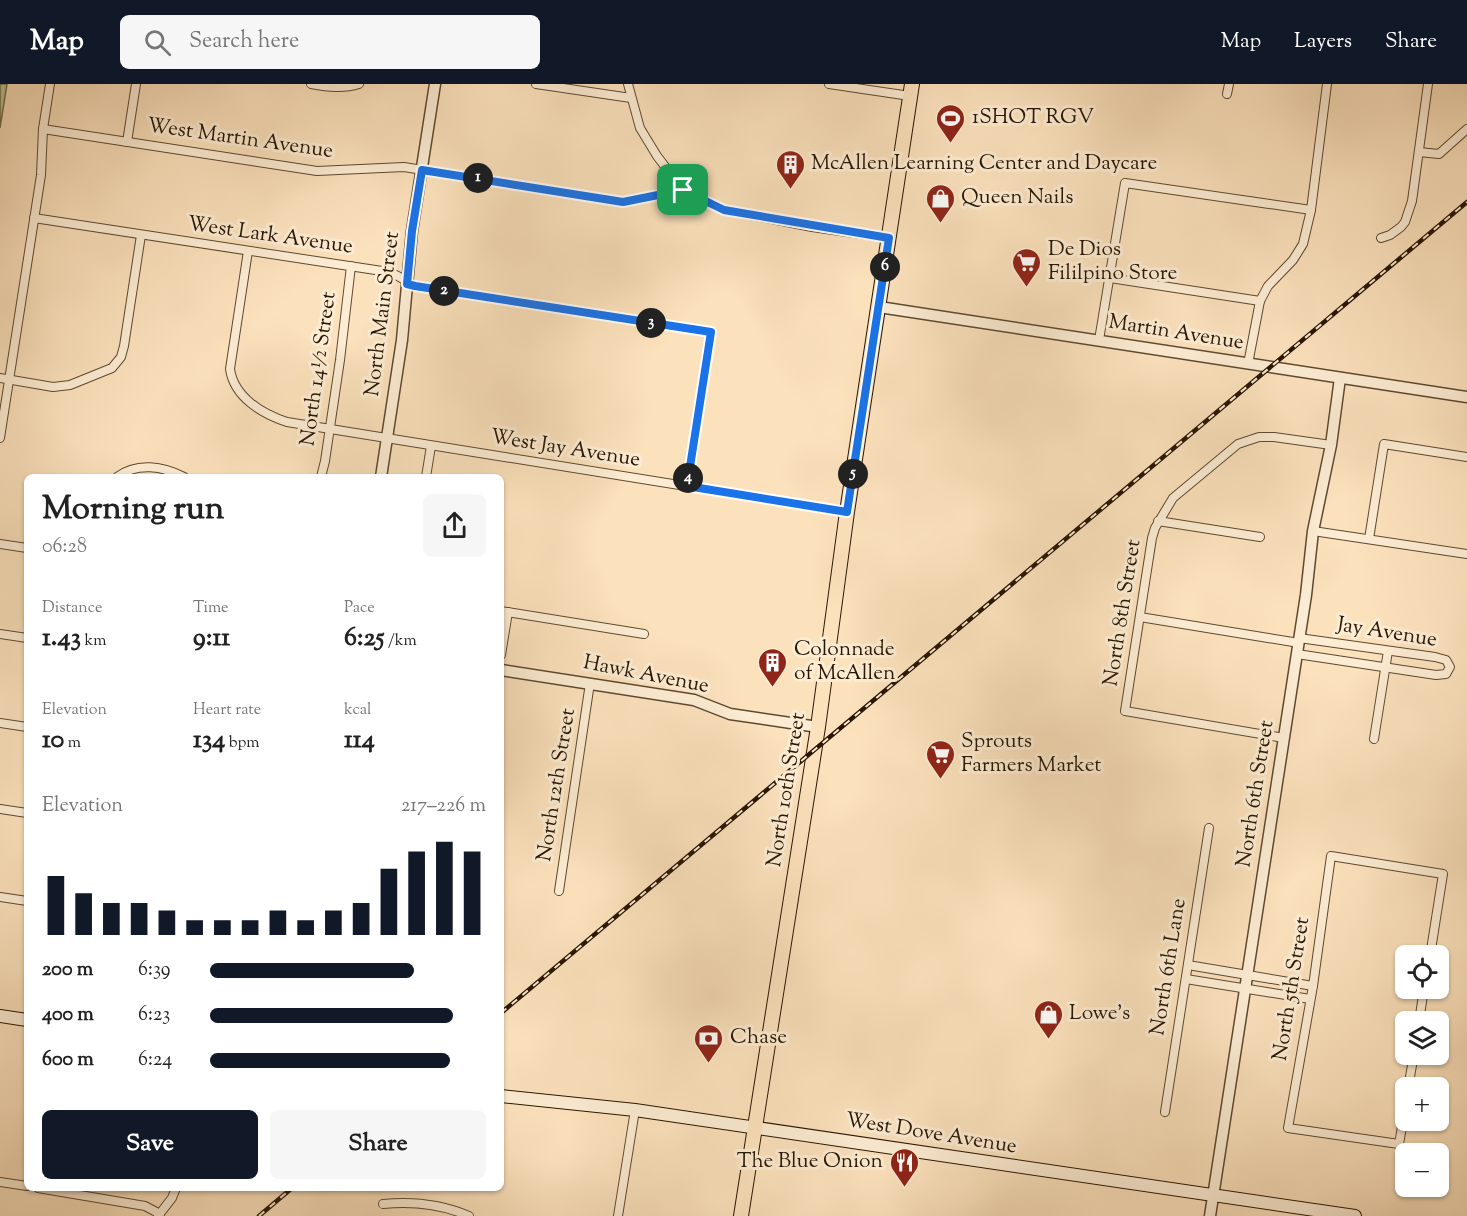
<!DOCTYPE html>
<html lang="en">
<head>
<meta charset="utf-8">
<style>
	:root { --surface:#fff; --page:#f6f6f6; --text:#222; --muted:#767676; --accent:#111827 }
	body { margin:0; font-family:"Sorts Mill Goudy",serif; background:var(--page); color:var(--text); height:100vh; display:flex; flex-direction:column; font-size:22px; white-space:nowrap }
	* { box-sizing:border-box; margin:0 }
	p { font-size:20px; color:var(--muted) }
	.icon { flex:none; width:33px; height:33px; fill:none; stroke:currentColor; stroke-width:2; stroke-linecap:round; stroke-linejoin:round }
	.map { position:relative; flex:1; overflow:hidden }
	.side { position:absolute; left:24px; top:390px; width:480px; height:717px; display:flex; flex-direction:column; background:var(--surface); border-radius:9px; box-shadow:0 2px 4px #0004 }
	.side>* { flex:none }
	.controls { position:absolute; left:1395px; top:861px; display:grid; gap:12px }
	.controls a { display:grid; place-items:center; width:54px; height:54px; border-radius:9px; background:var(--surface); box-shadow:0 2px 4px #0004; font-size:30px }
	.pin { position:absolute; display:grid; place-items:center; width:51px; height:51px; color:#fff; margin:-26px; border-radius:12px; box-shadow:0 3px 9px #0006 }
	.km { position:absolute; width:30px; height:30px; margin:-15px; border-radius:50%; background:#222; color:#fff; font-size:16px; line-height:30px; text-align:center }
	.round { display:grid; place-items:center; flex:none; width:63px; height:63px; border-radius:9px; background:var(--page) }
	.overview { display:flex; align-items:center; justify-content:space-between; height:102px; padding:0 18px }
	h1 { font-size:33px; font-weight:700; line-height:45px }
	.metrics { display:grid; grid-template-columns:repeat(3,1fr); gap:9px; height:102px; padding:6px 18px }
	.metrics div { display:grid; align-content:center }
	.metrics b { font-size:26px; font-weight:700 }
	.metrics small { font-size:16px; font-weight:400 }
	.metrics p { font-size:16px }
	.chart { height:168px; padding:12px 18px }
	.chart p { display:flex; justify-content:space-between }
	.chart svg { width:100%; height:108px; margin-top:6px; stroke:var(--accent); stroke-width:6 }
	.primary-button { display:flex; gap:12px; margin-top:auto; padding:12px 18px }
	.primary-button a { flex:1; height:69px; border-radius:9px; background:var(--accent); color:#fff; font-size:24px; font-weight:700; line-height:69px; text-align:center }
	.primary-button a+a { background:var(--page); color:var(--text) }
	ul { padding:0 18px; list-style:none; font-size:20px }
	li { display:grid; grid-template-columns:96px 72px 1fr; align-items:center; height:45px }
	li i { height:15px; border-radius:8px; background:var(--accent) }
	header { display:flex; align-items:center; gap:36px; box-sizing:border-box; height:84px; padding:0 30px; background:var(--accent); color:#fff }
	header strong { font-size:28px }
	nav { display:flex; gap:33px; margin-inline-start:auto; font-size:21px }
	.search { width:420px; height:54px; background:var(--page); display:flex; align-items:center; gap:15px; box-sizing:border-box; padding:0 21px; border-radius:9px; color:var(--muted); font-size:22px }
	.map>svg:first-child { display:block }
	.green { fill:#bac494; stroke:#726d4b; stroke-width:1.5 }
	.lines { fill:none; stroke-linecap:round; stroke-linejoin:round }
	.minor-casing { stroke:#5e4930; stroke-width:10 }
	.tertiary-casing { stroke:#5e4930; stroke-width:13 }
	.secondary-casing { stroke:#291602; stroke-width:14 }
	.primary-casing { stroke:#291602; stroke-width:16 }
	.minor { stroke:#fcecd3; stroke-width:8 }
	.tertiary { stroke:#fcecd3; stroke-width:10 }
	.secondary { stroke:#fcecd3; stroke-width:12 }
	.primary { stroke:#fbe1bc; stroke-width:14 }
	.rail-casing { stroke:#291602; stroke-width:4.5 }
	.rail { stroke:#fcecd3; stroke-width:2; stroke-dasharray:7; stroke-linecap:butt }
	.route-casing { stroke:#fff; stroke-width:12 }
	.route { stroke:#1a73e8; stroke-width:8 }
	.labels { text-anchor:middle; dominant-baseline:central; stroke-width:6; stroke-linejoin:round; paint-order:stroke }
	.poi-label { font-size:21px; fill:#291602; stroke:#fcecd3; text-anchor:start }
	.street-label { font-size:21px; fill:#291602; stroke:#fcecd3 }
</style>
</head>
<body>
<header>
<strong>Map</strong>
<div class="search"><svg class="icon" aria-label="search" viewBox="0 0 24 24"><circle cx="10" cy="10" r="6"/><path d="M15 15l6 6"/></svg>Search here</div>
<nav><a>Map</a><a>Layers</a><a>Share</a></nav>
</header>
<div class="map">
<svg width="1467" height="1132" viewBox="0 0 1467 1132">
	<rect width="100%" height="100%" fill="#fbe1bc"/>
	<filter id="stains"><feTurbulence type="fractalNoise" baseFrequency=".00333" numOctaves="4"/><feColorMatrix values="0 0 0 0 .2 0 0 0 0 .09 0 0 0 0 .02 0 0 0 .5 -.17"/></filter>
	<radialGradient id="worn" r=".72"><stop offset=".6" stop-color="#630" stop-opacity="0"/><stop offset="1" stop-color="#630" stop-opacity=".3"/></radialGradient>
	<polygon class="green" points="0,0 7,0 0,44"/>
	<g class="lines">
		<defs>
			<g id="minor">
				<path d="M311,0C328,3 343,5 359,0"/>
				<polyline points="536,0 631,14"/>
				<polyline points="628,0 640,44 657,72 683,106"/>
				<polyline points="829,0 910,12"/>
				<polyline points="1227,10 1229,0"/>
				<polyline points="43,45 317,87 404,83 623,118 683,106 725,126 812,143 889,154"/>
				<polyline points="127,58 136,0"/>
				<polyline points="1419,68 1439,70 1467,45"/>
				<polyline points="34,134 382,187 396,191 415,202 711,248 687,402"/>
				<polyline points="1381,154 1390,151 1401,143 1405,138 1412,117 1428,0"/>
				<path d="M248,167L230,285C234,313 262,330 287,338L847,428"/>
				<polyline points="1110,194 1260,217"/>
				<polyline points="1099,256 1125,99 1311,126"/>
				<polyline points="1248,280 1260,217 1268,202 1293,176 1303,160 1311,126 1327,0"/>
				<polyline points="0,294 53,303 70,301 112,284 121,273 124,262 141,151"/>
				<polyline points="0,354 41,91 43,45 50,0"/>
				<path d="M117,393C137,378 163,382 184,393"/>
				<polyline points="321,393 325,377 340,276 351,182"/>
				<polyline points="426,393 431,362"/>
				<polyline points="1158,437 1260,453"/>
				<polyline points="1313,447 1467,470"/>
				<polyline points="1369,455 1384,360 1467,373"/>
				<polyline points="0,460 27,464"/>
				<polyline points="501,527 644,550"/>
				<polyline points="1140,533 1299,559"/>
				<polyline points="0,550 27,554"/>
				<polyline points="1297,570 1436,591 1446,590 1450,583 1446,576 1435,573 1299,554"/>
				<polyline points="501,571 508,528"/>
				<polyline points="0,639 27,643"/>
				<polyline points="1284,654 1125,627 1152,454 1155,444 1173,414 1238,360 1259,353 1274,353 1331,361"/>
				<polyline points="1374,655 1388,567"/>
				<polyline points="0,725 27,729"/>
				<polyline points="559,807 590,599"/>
				<polyline points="0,813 27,817"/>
				<polyline points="1188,881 1313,902"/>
				<polyline points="1186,895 1310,915"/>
				<polyline points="1419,938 1424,904"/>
				<polyline points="1408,1004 1414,970"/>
				<polyline points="1406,1020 1399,1060 1288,1044 1313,902 1331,772 1443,790 1430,872"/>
				<polyline points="1165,1028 1209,744"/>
				<polyline points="0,1098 27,1102"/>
				<polyline points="38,1104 145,1122 160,1130"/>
				<path d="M383,1120C413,1117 441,1120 469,1132"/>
				<polyline points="158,1132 172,1114 176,1104"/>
				<polyline points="618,1132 635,1026"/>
			</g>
			<g id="tertiary">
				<polyline points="879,223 1467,313"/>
				<polyline points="381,393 402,256 412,147 435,0"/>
				<polyline points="501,586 694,616 730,630 818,643"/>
				<polyline points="1210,1132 1306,511 1313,447 1331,361 1340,294"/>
			</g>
			<g id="secondary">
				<polyline points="0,932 27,936"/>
				<polyline points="501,1012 635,1026 1355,1132"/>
			</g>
			<polyline id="primary" points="741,1132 818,643 847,428 912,0"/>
		</defs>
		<use href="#minor" class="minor-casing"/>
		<use href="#tertiary" class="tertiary-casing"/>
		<use href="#secondary" class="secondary-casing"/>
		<use href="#primary" class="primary-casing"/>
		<use href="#minor" class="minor"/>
		<use href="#tertiary" class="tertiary"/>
		<use href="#secondary" class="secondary"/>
		<use href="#primary" class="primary"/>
		<defs>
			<g id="rail">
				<polyline points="501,929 1467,118"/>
				<polyline points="259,1132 292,1104"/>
			</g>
		</defs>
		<use href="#rail" class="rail-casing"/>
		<use href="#rail" class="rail"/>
	</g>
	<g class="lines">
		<defs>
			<polygon id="route" points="422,86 623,118 683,106 724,126 889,154 847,428 687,402 711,248 415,202 407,200 412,147"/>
		</defs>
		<use href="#route" class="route-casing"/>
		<use href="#route" class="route"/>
	</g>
	<defs>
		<symbol id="stadium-pin" viewBox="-11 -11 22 30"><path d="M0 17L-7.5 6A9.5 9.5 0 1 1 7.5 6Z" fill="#8f2418" stroke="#fcecd3"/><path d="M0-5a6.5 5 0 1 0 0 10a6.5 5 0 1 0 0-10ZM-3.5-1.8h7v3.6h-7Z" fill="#fff"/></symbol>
		<symbol id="building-pin" viewBox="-11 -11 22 30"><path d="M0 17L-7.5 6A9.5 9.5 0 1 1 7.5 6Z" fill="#8f2418" stroke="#fcecd3"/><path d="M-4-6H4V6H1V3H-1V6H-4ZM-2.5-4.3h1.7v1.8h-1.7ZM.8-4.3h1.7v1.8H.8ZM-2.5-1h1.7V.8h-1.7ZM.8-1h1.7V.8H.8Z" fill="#fff"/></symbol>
		<symbol id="shop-pin" viewBox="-11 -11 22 30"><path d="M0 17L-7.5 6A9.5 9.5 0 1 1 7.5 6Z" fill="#8f2418" stroke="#fcecd3"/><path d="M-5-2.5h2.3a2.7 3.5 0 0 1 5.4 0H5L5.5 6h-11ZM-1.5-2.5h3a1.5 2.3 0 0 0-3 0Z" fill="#fff"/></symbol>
		<symbol id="supermarket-pin" viewBox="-11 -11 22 30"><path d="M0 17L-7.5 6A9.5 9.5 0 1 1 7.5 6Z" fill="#8f2418" stroke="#fcecd3"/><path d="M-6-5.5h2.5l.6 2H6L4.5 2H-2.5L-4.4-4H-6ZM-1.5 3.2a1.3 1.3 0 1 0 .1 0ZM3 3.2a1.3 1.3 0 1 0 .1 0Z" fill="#fff"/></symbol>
		<symbol id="bank-pin" viewBox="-11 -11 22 30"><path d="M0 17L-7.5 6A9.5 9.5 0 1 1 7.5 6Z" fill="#8f2418" stroke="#fcecd3"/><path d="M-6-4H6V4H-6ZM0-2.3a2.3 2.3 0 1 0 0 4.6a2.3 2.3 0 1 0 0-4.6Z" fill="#fff"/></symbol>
		<symbol id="restaurant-pin" viewBox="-11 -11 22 30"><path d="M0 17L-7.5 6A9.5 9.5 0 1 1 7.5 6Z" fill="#8f2418" stroke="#fcecd3"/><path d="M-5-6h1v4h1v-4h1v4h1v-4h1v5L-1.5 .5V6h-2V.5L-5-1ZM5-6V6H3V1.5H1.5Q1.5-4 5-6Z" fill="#fff"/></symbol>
	</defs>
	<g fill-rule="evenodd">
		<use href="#stadium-pin" x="934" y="18" width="33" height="45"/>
		<use href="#building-pin" x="774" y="64" width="33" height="45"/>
		<use href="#shop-pin" x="924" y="98" width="33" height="45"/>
		<use href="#supermarket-pin" x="1010" y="162" width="33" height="45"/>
		<use href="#building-pin" x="756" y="562" width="33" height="45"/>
		<use href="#supermarket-pin" x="924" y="654" width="33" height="45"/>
		<use href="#shop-pin" x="1032" y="914" width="33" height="45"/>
		<use href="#bank-pin" x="692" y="938" width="33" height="45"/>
		<use href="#restaurant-pin" x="888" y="1062" width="33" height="45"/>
	</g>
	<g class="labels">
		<g class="poi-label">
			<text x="972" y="34">1SHOT RGV</text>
			<text x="811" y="80">McAllen Learning Center and Daycare</text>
			<text x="961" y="114">Queen Nails</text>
			<text x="1048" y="166">De Dios<tspan x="1048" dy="24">Fililpino Store</tspan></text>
			<text x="794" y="566">Colonnade<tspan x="794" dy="24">of McAllen</tspan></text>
			<text x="961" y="658">Sprouts<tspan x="961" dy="24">Farmers Market</tspan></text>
			<text x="1069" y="930">Lowe's</text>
			<text x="730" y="954">Chase</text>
			<text x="883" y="1078" text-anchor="end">The Blue Onion</text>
		</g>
		<g class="street-label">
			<text transform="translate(240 55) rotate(8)">West Martin Avenue</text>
			<text transform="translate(270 152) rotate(8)">West Lark Avenue</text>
			<text transform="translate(383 230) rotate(-83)">North Main Street</text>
			<text transform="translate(1176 249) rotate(9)">Martin Avenue</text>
			<text transform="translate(319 285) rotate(-82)">North 14½ Street</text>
			<text transform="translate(565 365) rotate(9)">West Jay Avenue</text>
			<text transform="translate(1123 529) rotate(-81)">North 8th Street</text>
			<text transform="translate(1387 549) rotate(9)">Jay Avenue</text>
			<text transform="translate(646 591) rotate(11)">Hawk Avenue</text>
			<text transform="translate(557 701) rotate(-81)">North 12th Street</text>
			<text transform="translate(787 706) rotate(-81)">North 10th Street</text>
			<text transform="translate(1256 710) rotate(-81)">North 6th Street</text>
			<text transform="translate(1169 883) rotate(-81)">North 6th Lane</text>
			<text transform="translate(1292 905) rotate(-81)">North 5th Street</text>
			<text transform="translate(931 1050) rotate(9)">West Dove Avenue</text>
		</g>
	</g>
	<rect width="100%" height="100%" filter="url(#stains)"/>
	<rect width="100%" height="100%" fill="url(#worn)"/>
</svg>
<div class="controls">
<a><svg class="icon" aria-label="locate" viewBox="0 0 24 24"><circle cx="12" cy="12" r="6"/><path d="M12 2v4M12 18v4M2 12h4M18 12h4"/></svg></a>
<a><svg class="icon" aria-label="layers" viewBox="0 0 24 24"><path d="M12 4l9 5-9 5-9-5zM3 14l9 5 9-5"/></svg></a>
<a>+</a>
<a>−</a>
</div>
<div class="pin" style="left:683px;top:106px;background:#1e9e55"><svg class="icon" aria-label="arrive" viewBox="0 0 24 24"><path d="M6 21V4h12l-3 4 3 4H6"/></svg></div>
<b class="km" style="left:478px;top:94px">1</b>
<b class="km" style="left:444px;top:207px">2</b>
<b class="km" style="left:651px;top:239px">3</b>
<b class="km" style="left:688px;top:394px">4</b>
<b class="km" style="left:853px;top:390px">5</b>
<b class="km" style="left:885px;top:183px">6</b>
<section class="side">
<div class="overview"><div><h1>Morning run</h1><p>06:28</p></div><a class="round"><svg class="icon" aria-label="share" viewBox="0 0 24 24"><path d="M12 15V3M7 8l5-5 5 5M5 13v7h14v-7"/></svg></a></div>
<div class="metrics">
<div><p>Distance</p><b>1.43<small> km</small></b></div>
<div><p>Time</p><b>9:11</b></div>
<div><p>Pace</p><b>6:25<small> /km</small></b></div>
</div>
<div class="metrics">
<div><p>Elevation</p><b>10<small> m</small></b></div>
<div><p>Heart rate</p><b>134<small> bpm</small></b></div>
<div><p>kcal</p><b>114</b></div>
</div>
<div class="chart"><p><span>Elevation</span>217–226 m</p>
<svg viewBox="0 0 160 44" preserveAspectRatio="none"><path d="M5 44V20M15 44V27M25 44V31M35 44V31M45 44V34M55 44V38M65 44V38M75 44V38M85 44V34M95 44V38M105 44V34M115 44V31M125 44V17M135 44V10M145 44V6M155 44V10"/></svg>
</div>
<ul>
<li><b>200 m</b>6:39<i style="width:74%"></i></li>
<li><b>400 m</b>6:23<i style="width:88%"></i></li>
<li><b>600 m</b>6:24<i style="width:87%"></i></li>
</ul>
<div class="primary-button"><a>Save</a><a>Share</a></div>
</section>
</div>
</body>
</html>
